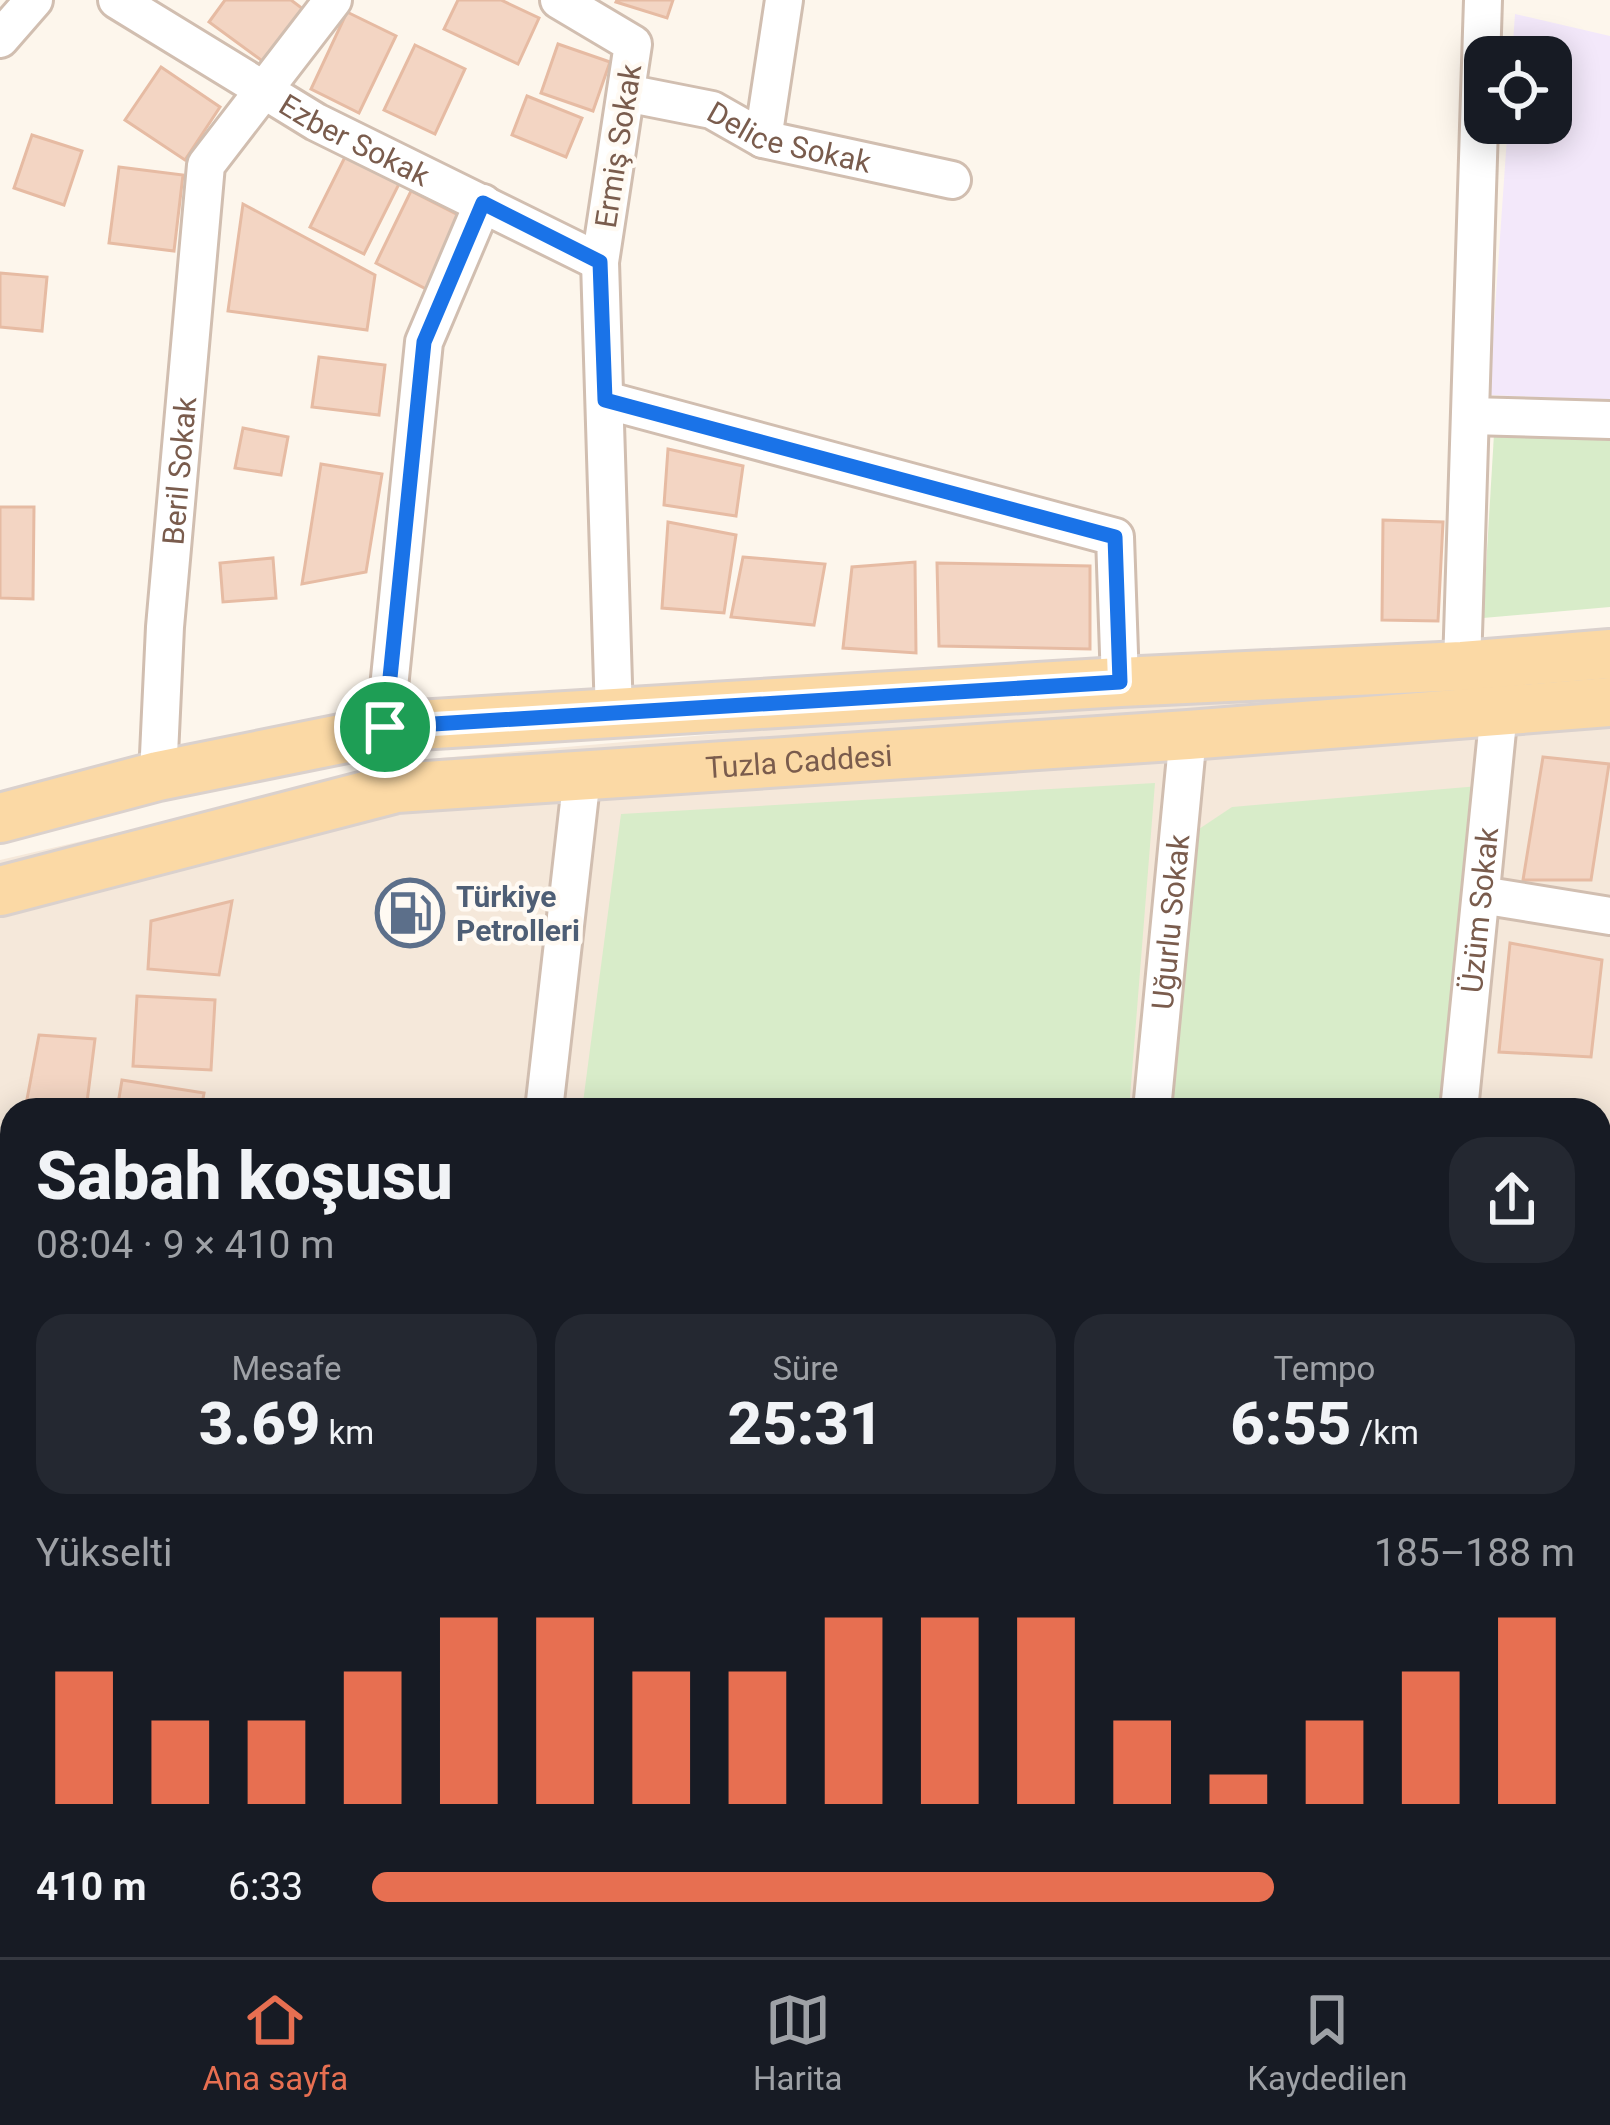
<!DOCTYPE html>
<html lang="tr">
<head>
<meta charset="utf-8">
<style>
	:root { --surface:#171b24; --page:#242831; --text:#f1f3f6; --muted:#9ea1a6; --line:#363941; --accent:#e76f51 }
	body { margin:0; font-family:Roboto,sans-serif; background:var(--page); color:var(--text); height:100vh; display:flex; flex-direction:column; font-size:45px; white-space:nowrap }
	* { box-sizing:border-box; margin:0 }
	p { font-size:39px; color:var(--muted) }
	.icon { flex:none; width:66px; height:66px; fill:none; stroke:currentColor; stroke-width:2; stroke-linecap:round; stroke-linejoin:round }
	.map { position:relative; flex:1; overflow:hidden }
	.panel { position:absolute; left:0px; top:1098px; width:1611px; height:861px; display:flex; flex-direction:column; background:var(--surface); border-radius:36px 36px 0 0; box-shadow:0 6px 30px #0003 }
	.panel>* { flex:none }
	.tools { position:absolute; left:1464px; top:36px; display:grid; gap:24px }
	.tools a { display:grid; place-items:center; width:108px; height:108px; border-radius:24px; background:var(--surface); box-shadow:0 6px 30px #0003; font-size:60px }
	.pin { position:absolute; display:grid; place-items:center; width:102px; height:102px; color:#fff; margin:-51px; border:6px solid #fff; border-radius:50%; box-shadow:0 3px 12px #0007 }
	.round { display:grid; place-items:center; flex:none; width:126px; height:126px; border-radius:36px; background:var(--page) }
	.overview { display:flex; align-items:center; justify-content:space-between; height:204px; padding:0 36px }
	h1 { font-size:66px; font-weight:800; line-height:90px }
	.figures { display:grid; grid-template-columns:repeat(3,1fr); gap:18px; height:204px; padding:12px 36px }
	.figures div { display:grid; align-content:center; border-radius:30px; background:var(--page); text-align:center }
	.figures b { font-size:60px; font-weight:800 }
	.figures small { font-size:33px; font-weight:400 }
	.figures p { font-size:33px }
	.chart { height:336px; padding:24px 36px }
	.chart p { display:flex; justify-content:space-between }
	.chart svg { width:100%; height:216px; margin-top:12px; stroke:var(--accent); stroke-width:6 }
	ul { padding:0 36px; list-style:none; font-size:39px }
	li { display:grid; grid-template-columns:192px 144px 1fr; align-items:center; height:90px }
	li i { height:30px; border-radius:15px; background:var(--accent) }
	.dock { display:flex; justify-content:space-around; align-items:center; height:168px; border-top:3px solid var(--line); background:var(--surface); font-size:33px; color:var(--muted) }
	.dock a { display:grid; justify-items:center; gap:6px }
	.dock .current { color:var(--accent) }
	.map>svg:first-child { display:block }
	.residential { fill:#f5e8da; fill-rule:evenodd }
	.education { fill:#f3e8fa }
	.green { fill:#d8ecc9 }
	.building { fill:#f3d5c3; stroke:#e6bba3; stroke-width:3 }
	.lines { fill:none; stroke-linecap:round; stroke-linejoin:round }
	.minor-casing { stroke:#d1beb0; stroke-width:42 }
	.major-casing { stroke:#dad1cd; stroke-width:54 }
	.minor { stroke:#fff; stroke-width:36 }
	.major { stroke:#fbd9a5; stroke-width:48 }
	.route-casing { stroke:#fff; stroke-width:24 }
	.route { stroke:#1a73e8; stroke-width:15 }
	.labels { text-anchor:middle; dominant-baseline:central; stroke-width:9; stroke-linejoin:round; paint-order:stroke }
	.street-label { font-size:30px; fill:#7a5c4d; stroke:#fffaf3 }
	.service-label { font-size:30px; font-weight:bold; fill:#4e5e75; stroke:#fffaf3; text-anchor:start }
</style>
</head>
<body>
<div class="map">
<svg width="1610" height="1957" viewBox="0 0 1610 1957">
	<rect width="100%" height="100%" fill="#fdf6ec"/>
	<path class="residential" d="M1610,668V1957H0V860L440,758L1304,683ZM12,1110H1599V1947H12Z"/>
	<polygon class="education" points="1515,14 1610,36 1610,400 1489,395 1508,123 1551,123 1551,57 1512,57"/>
	<g class="green">
		<polygon points="1494,434 1610,438 1610,607 1483,618"/>
		<polygon points="1155,783 1129,1110 582,1110 621,814"/>
		<polygon points="1491,785 1453,1110 1170,1110 1199,829 1232,807"/>
		<polygon points="0,1732 12,1733 12,1885 0,1883"/>
	</g>
	<g class="building">
		<polygon points="225,0 291,0 303,9 265,63 209,22"/>
		<polygon points="458,0 501,0 539,18 518,64 444,29"/>
		<polygon points="617,0 673,0 667,18 616,2"/>
		<polygon points="347,12 396,36 359,113 311,89"/>
		<polygon points="558,44 610,62 593,111 541,93"/>
		<polygon points="415,45 465,69 435,134 384,110"/>
		<polygon points="161,67 220,107 185,160 125,120"/>
		<polygon points="527,96 582,118 566,157 512,135"/>
		<polygon points="32,135 82,151 64,205 14,188"/>
		<polygon points="346,155 400,182 364,254 310,227"/>
		<polygon points="119,167 183,175 174,251 109,243"/>
		<polygon points="411,191 464,218 428,290 376,263"/>
		<polygon points="243,204 375,275 367,330 228,311"/>
		<polygon points="0,273 47,277 42,331 0,327"/>
		<polygon points="319,357 385,365 379,415 312,407"/>
		<polygon points="243,428 288,437 281,475 235,468"/>
		<polygon points="668,449 743,466 736,516 664,505"/>
		<polygon points="321,464 382,474 366,572 302,584"/>
		<polygon points="0,507 34,507 33,599 0,598"/>
		<polygon points="1383,520 1443,522 1438,621 1382,620"/>
		<polygon points="668,522 736,535 724,613 662,608"/>
		<polygon points="743,557 825,564 814,625 731,617"/>
		<polygon points="273,558 276,598 223,602 220,563"/>
		<polygon points="915,562 916,653 843,648 852,567"/>
		<polygon points="937,563 1090,566 1090,649 939,646"/>
		<polygon points="1543,757 1609,764 1591,880 1523,880"/>
		<polygon points="232,901 219,975 148,969 151,921"/>
		<polygon points="1510,943 1602,960 1591,1057 1499,1052"/>
		<polygon points="137,996 215,1000 211,1070 133,1066"/>
		<polygon points="39,1035 95,1039 86,1110 25,1110"/>
		<polygon points="122,1080 204,1093 201,1110 117,1110"/>
		<polygon points="1499,1101 1557,1110 1498,1110"/>
		<polygon points="1607,1414 1610,1414 1610,1550 1599,1549 1599,1460"/>
		<polygon points="1599,1661 1610,1662 1610,1714 1599,1713"/>
	</g>
	<g class="lines">
		<defs>
			<g id="minor">
				<path id="s1" d="M117,0L316,122L600,262"/>
				<polyline points="559,0 633,44 600,262 614,715"/>
				<polyline points="0,39 34,0"/>
				<path id="s2" d="M626,93L712,110L763,139L952,180"/>
				<polyline points="763,139 784,0"/>
				<polyline points="605,400 1115,537 1120,682"/>
				<polyline points="1470,416 1610,420"/>
				<polyline points="1462,666 1483,0"/>
				<polyline points="385,727 424,342 483,203"/>
				<path id="s3" d="M158,776L165,627L206,165L333,0"/>
				<polyline points="1481,895 1610,916"/>
				<polyline points="544,1110 582,776"/>
				<path id="s4" d="M1152,1110L1188,735"/>
				<path id="s5" d="M1459,1110L1499,711"/>
				<polyline points="1599,1269 1610,1271"/>
				<polyline points="0,1355 12,1355"/>
				<polyline points="1599,1837 1610,1839"/>
				<polyline points="810,1957 812,1947"/>
			</g>
			<g id="major">
				<polyline points="0,818 158,776 346,738 385,727 1120,682 1462,666 1610,654"/>
				<path id="s6" d="M0,891L396,788L1188,735L1610,702"/>
			</g>
		</defs>
		<use href="#minor" class="minor-casing"/>
		<use href="#major" class="major-casing"/>
		<use href="#minor" class="minor"/>
		<use href="#major" class="major"/>
	</g>
	<g class="lines">
		<defs>
			<polygon id="route" points="483,203 600,262 605,400 1115,537 1120,682 385,727 424,342"/>
		</defs>
		<use href="#route" class="route-casing"/>
		<use href="#route" class="route"/>
	</g>
	<defs>
		<symbol id="fuel-ring" viewBox="-11 -11 22 22"><circle r="9.5" fill="#fffaf3" stroke="#5c6f8a" stroke-width="1.5"/><path d="M-5.5-6h7V0h2V4h1.3V-2.5L3-4.5l.8-.8L6-3V5H2.5V1h-1V6h-7ZM-4.2-4.7v3.2H.2V-4.7Z" fill="#5c6f8a"/></symbol>
	</defs>
	<g fill-rule="evenodd">
		<use href="#fuel-ring" x="372" y="875" width="76" height="76"/>
	</g>
	<g class="labels">
		<g class="street-label">
			<text stroke="none"><textPath href="#s2" startOffset="171">Delice Sokak</textPath></text>
			<text stroke="none"><textPath href="#s1" startOffset="276">Ezber Sokak</textPath></text>
			<text transform="translate(618 146) rotate(-81)">Ermiş Sokak</text>
			<text stroke="none"><textPath href="#s3" startOffset="306">Beril Sokak</textPath></text>
			<text stroke="none"><textPath href="#s6" startOffset="813">Tuzla Caddesi</textPath></text>
			<text stroke="none"><textPath href="#s5" startOffset="201">Üzüm Sokak</textPath></text>
			<text stroke="none"><textPath href="#s4" startOffset="189">Uğurlu Sokak</textPath></text>
		</g>
		<g class="service-label">
			<text x="456" y="896">Türkiye<tspan x="456" dy="34">Petrolleri</tspan></text>
		</g>
	</g>
</svg>
<div class="tools">
<a><svg class="icon" aria-label="locate" viewBox="0 0 24 24"><circle cx="12" cy="12" r="6"/><path d="M12 2v4M12 18v4M2 12h4M18 12h4"/></svg></a>
</div>
<div class="pin" style="left:385px;top:727px;background:#1e9e55"><svg class="icon" aria-label="arrive" viewBox="0 0 24 24"><path d="M6 21V4h12l-3 4 3 4H6"/></svg></div>
<section class="panel">
<div class="overview"><div><h1>Sabah koşusu</h1><p>08:04 · 9 × 410 m</p></div><a class="round"><svg class="icon" aria-label="share" viewBox="0 0 24 24"><path d="M12 15V3M7 8l5-5 5 5M5 13v7h14v-7"/></svg></a></div>
<div class="figures">
<div><p>Mesafe</p><b>3.69<small> km</small></b></div>
<div><p>Süre</p><b>25:31</b></div>
<div><p>Tempo</p><b>6:55<small> /km</small></b></div>
</div>
<div class="chart"><p><span>Yükselti</span>185–188 m</p>
<svg viewBox="0 0 160 44" preserveAspectRatio="none"><path d="M5 44V17M15 44V27M25 44V27M35 44V17M45 44V6M55 44V6M65 44V17M75 44V17M85 44V6M95 44V6M105 44V6M115 44V27M125 44V38M135 44V27M145 44V17M155 44V6"/></svg>
</div>
<ul>
<li><b>410 m</b>6:33<i style="width:75%"></i></li>
</ul>
</section>
</div>
<nav class="dock">
<a class="current"><svg class="icon" aria-label="home" viewBox="0 0 24 24"><path d="M3 11l9-7 9 7M6 9v11h12V9"/></svg>Ana sayfa</a>
<a><svg class="icon" aria-label="map" viewBox="0 0 24 24"><path d="M3 6l6-2 6 2 6-2v14l-6 2-6-2-6 2zM9 4v14M15 6v14"/></svg>Harita</a>
<a><svg class="icon" aria-label="saved" viewBox="0 0 24 24"><path d="M7 4h10v16l-5-4-5 4z"/></svg>Kaydedilen</a>
</nav>
</body>
</html>
